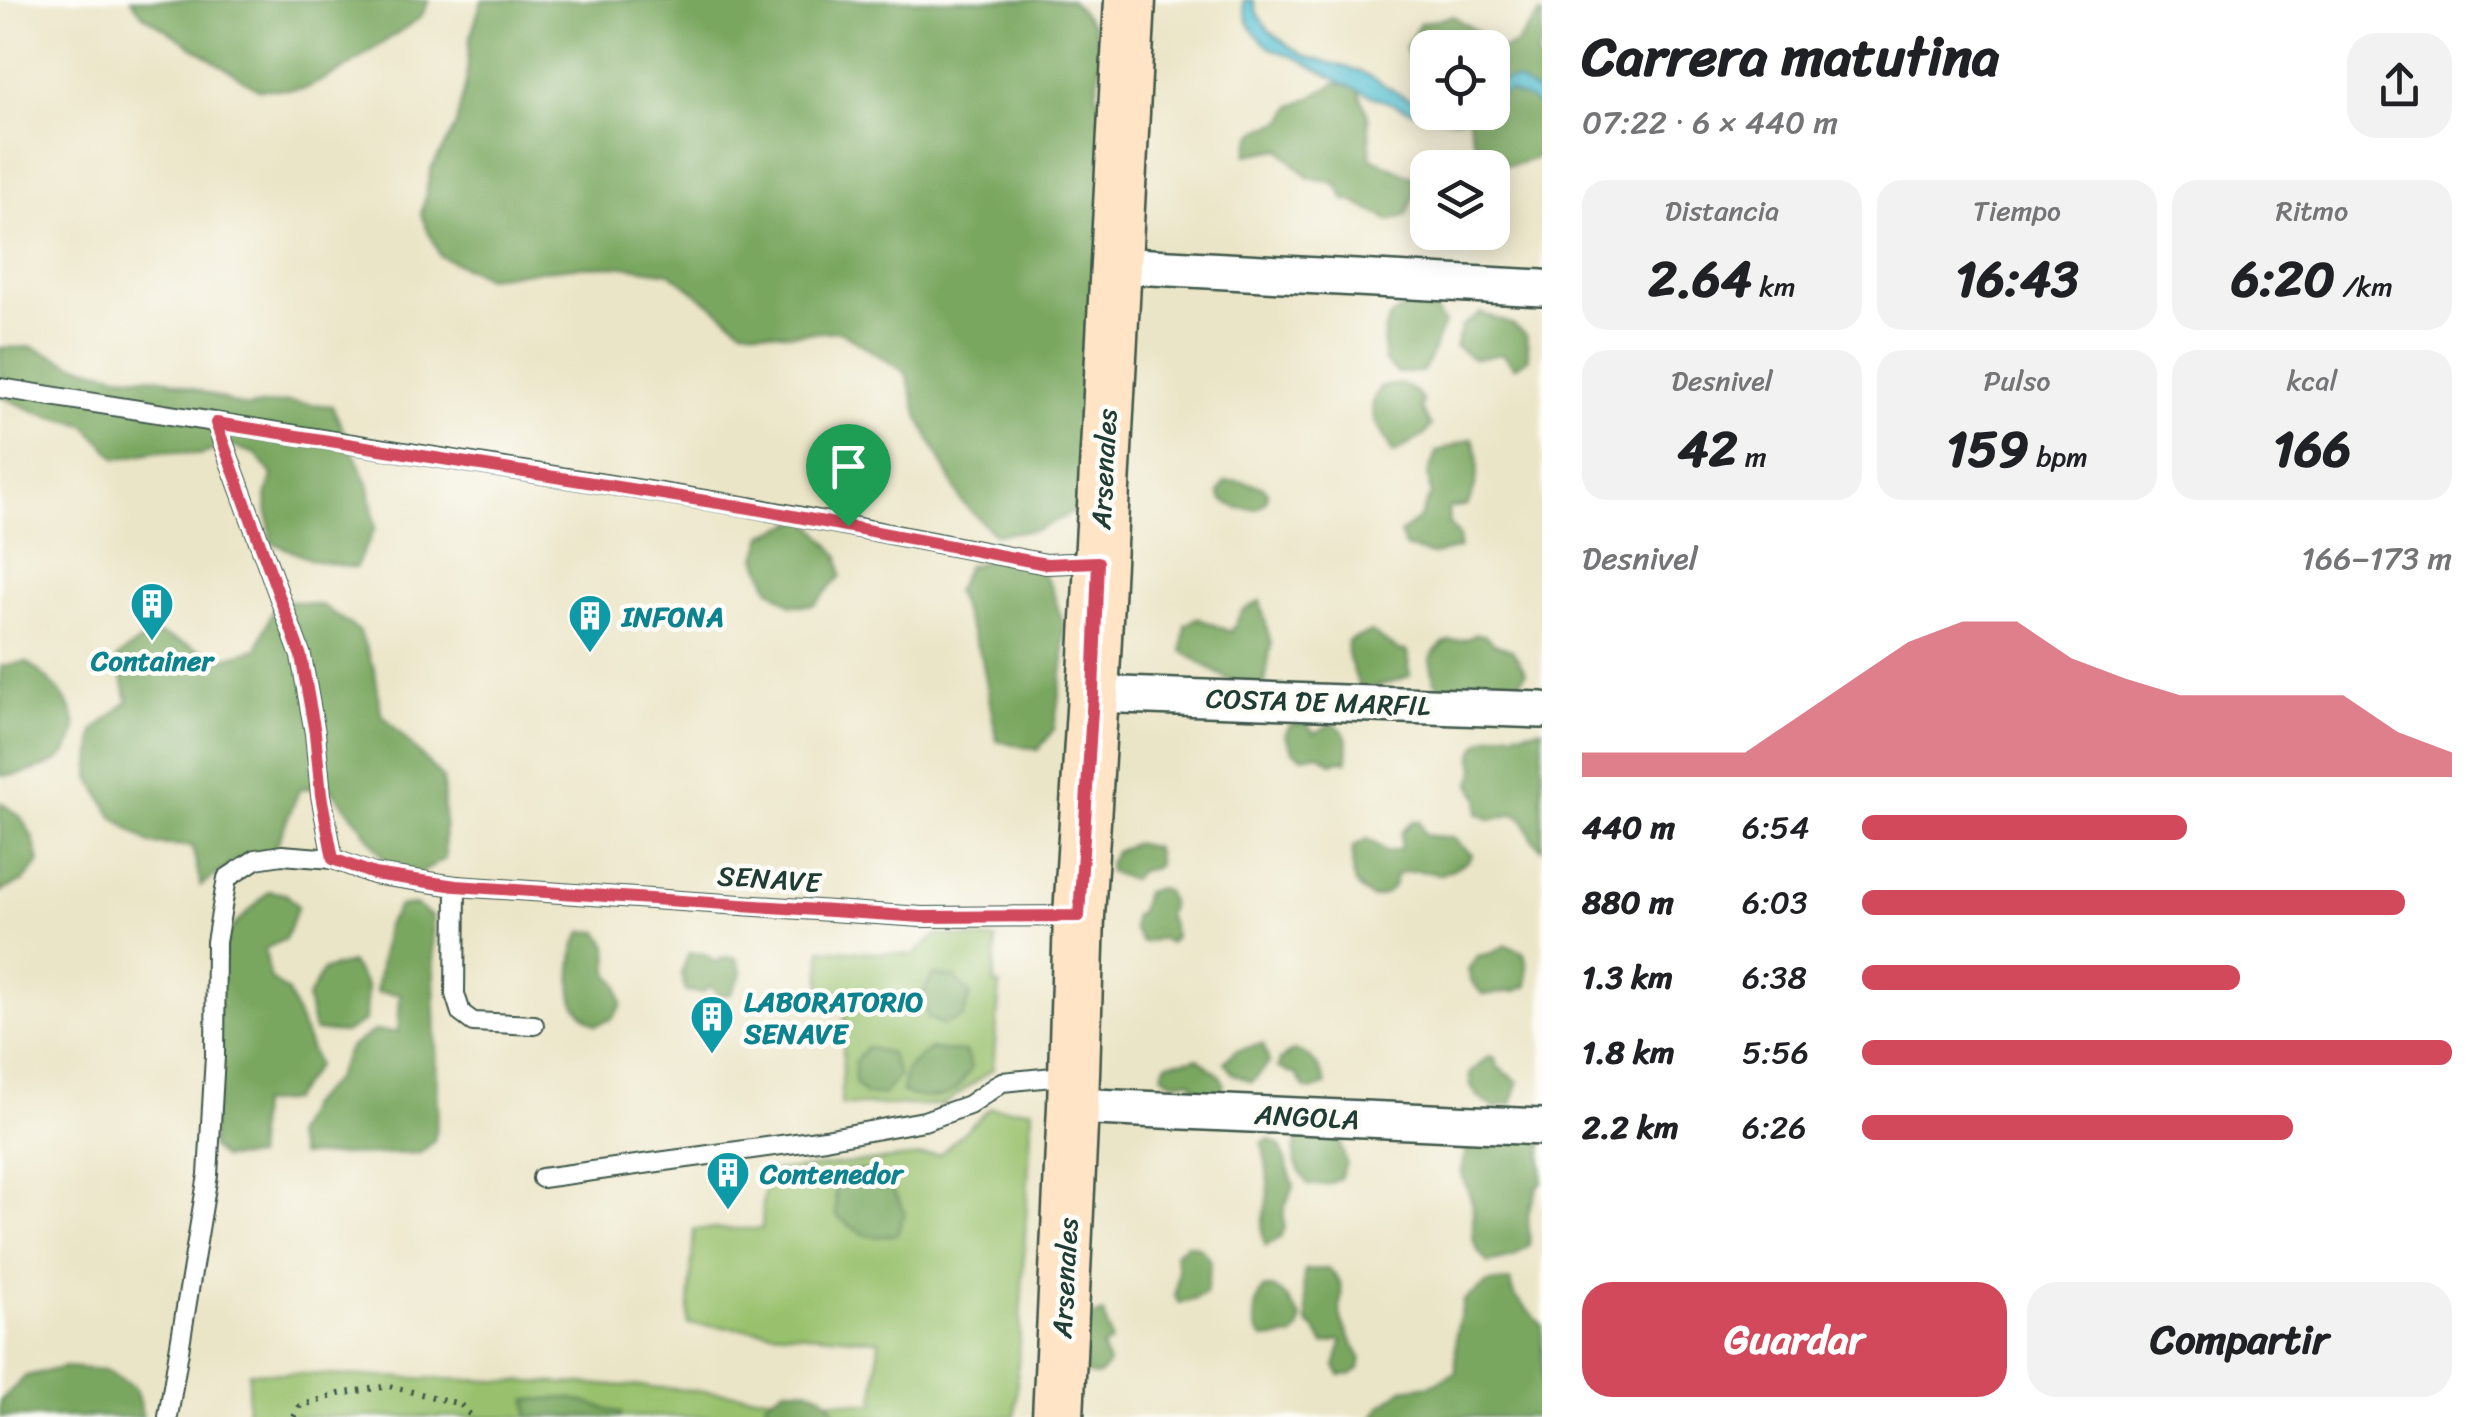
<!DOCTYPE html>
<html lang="es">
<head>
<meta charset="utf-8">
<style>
	:root { --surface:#fff; --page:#f2f2f2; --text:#202124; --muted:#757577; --accent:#d1495b }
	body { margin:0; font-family:Sriracha,sans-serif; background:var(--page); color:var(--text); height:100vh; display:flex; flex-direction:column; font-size:38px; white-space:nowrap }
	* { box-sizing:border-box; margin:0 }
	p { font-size:32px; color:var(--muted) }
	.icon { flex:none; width:55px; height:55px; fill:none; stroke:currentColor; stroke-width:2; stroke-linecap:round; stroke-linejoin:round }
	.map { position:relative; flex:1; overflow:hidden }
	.drawer { display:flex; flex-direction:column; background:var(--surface); width:950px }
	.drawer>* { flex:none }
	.tools { position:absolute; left:1410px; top:30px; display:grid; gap:20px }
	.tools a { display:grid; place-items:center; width:100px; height:100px; border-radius:20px; background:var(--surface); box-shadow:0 5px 25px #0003; font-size:50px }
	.pin { position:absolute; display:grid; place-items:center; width:85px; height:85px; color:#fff; margin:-102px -42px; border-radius:50% 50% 50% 0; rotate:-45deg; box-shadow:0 0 10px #0007 }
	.pin .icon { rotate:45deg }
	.round { display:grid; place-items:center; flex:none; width:105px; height:105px; border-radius:30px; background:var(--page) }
	.headline { display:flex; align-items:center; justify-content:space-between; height:170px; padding:0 40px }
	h1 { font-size:55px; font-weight:700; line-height:75px }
	.metrics { display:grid; grid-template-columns:repeat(3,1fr); gap:15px; height:170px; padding:10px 40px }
	.metrics div { display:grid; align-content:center; border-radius:25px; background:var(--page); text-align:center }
	.metrics b { font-size:50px; font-weight:700 }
	.metrics small { font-size:28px; font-weight:400 }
	.metrics p { font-size:28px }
	.chart { height:280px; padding:20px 40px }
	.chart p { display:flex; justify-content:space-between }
	.chart svg { width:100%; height:180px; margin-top:10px; fill:var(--accent); opacity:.7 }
	.button { display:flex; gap:20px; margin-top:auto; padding:20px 40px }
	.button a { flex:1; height:115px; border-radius:30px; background:var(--accent); color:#fff; font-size:40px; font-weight:700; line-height:115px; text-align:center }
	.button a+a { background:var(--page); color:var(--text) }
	ul { padding:0 40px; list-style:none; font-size:32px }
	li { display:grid; grid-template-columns:160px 120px 1fr; align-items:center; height:75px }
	li i { height:25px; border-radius:12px; background:var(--accent) }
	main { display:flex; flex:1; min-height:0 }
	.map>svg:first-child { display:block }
	.green { fill:#99c16d; stroke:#5c7f50; stroke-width:2.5 }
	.forest { fill:#7aa760; stroke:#4c724a; stroke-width:2.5 }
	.water { fill:#55bfd1; stroke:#3a7e82; stroke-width:2.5 }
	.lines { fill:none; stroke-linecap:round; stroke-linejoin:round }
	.lane-casing { stroke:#3e564a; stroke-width:22 }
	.street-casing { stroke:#3e564a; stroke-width:40 }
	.secondary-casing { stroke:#3e564a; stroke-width:55 }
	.path { stroke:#3e564a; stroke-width:6; stroke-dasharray:2.5 8; stroke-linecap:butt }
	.lane { stroke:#fff; stroke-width:18 }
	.street { stroke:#fff; stroke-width:35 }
	.secondary { stroke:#ffe4c6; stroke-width:50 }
	.route-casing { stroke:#fff; stroke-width:20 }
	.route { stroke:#d1495b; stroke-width:12 }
	.labels { text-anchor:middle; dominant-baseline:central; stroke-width:9; stroke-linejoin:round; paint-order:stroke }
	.street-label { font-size:28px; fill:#1f3d34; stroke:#fdfcf7 }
	.culture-label { font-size:28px; font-weight:bold; fill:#0d838f; stroke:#fdfcf7; text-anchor:start }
</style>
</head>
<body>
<main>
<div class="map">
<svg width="1542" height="1417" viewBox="0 0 1542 1417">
	<rect width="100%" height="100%" fill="#fdfcf7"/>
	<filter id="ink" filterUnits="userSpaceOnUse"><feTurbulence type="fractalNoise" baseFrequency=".01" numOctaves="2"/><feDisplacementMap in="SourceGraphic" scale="20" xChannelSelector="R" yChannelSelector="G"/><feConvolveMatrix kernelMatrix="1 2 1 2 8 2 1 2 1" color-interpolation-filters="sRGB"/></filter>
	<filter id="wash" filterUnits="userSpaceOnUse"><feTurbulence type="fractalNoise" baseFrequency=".0048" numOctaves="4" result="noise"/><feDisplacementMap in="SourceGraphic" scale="40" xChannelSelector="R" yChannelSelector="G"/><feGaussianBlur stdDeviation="2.25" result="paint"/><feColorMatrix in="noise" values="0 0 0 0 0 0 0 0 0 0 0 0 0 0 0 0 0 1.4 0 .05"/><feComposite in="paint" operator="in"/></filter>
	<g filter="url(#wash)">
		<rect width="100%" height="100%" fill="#ebe5c7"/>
		<g class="green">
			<polygon points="936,935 996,940 994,984 1000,985 993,1069 943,1105 841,1105 845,1005 821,1005 821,949 914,955"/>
			<polygon points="990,1108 1032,1109 1015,1417 247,1417 249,1372 637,1386 874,1404 879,1340 688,1324 694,1229 762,1229 763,1200 767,1172 940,1154"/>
		</g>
		<g class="forest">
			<polygon points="131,0 429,0 421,17 346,68 305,89 258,89 143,15"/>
			<polygon points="482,0 1071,0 1092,24 1102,48 1096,96 1124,131 1080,509 1037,530 994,534 962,502 919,418 906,373 840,331 790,334 742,328 670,273 623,266 574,267 485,277 440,256 421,215 431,169 455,128 466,83 470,38"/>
			<path d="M1540,14H1542V45L1537,55L1542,67V155C1497,177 1473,162 1468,113L1492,112V48H1428L1427,83L1415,72L1405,48L1420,23L1453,16L1494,43L1500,50L1515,45Z"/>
			<path d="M1336,83L1357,87L1368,115L1371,158L1413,177L1415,192L1407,215L1390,221L1352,201L1345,200C1336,179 1330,180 1308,178L1280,149L1247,155C1252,126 1259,130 1284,121L1292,106C1308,102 1321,91 1336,83Z"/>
			<path d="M1409,306H1419L1436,311L1444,324C1440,332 1426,369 1423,371C1417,374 1403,372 1397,373L1384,361C1384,333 1379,318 1409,306Z"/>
			<polygon points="1481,313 1514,325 1526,335 1529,358 1514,367 1503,354 1473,359 1455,346 1462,326"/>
			<polygon points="32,347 72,364 119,375 163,378 246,407 289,402 332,406 369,486 375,528 355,568 312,560 271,542 266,497 272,475 256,454 227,445 201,455 159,451 117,459 85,425 41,414 0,396 0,348"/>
			<path d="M1402,384L1416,392L1423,402L1421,408L1431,426L1425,435L1393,454C1382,427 1361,417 1380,387Z"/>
			<path d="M1473,438C1481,462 1479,481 1468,505L1448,508L1449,524L1459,535V548L1432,555L1405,547L1400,533L1419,519L1431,494L1428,475L1436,452Z"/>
			<polygon points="1238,481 1262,486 1267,492 1266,501 1256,509 1238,508 1222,500 1219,493 1225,482"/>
			<polygon points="806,518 839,556 841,576 814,605 791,605 769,588 757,558 764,535"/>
			<polygon points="1017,553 1045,576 1052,589 1064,627 1064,660 1054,729 1038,750 997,741 982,659 955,592 967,566"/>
			<polygon points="277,599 323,606 359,631 375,671 381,713 443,779 445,859 418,875 388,865 359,823 331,789 300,788 273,854 230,865 201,886 192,846 150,844 113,817 90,778 94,731 128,701 117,658 152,632 224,658 257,649"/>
			<polygon points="1260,601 1271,644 1265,684 1248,692 1182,651 1185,625 1197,618 1231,632 1242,611"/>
			<polygon points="1371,632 1399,650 1407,651 1410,676 1361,692 1347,653 1348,641"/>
			<path d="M1476,634L1484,635L1494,644L1512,650L1526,673L1517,687L1486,696C1470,686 1460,683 1441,687L1434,681L1430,659C1449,628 1455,649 1476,634Z"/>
			<path d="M27,662C50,680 90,714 70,746C61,760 61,760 46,766C29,772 18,776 0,775V666Z"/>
			<path d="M1306,723L1315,733L1333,723C1349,732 1349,744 1347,761L1339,760L1332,763L1319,754L1303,757L1293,751L1285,735L1290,725Z"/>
			<path d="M1542,728V849L1532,838L1523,818L1514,814L1491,820L1478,814L1479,798L1471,784C1472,781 1475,771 1475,768C1474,759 1471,760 1474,751C1484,727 1523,735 1542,728Z"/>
			<polygon points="0,802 21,817 33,838 39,862 24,881 0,892"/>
			<path d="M1413,821H1419L1424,835L1453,838L1472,855L1467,862L1440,875C1425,871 1411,868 1396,875C1395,890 1386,896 1372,898C1347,882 1352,874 1353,847L1367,839L1388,852L1401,849V832Z"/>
			<polygon points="1134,843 1155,848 1158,864 1154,868 1139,871 1132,879 1109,872 1108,863 1115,852"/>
			<path d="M1159,888L1165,890C1171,900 1172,905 1167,916L1171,922L1175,935L1170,943L1161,939L1142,942L1133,929L1134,915L1139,913L1145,892Z"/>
			<polygon points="269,891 286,894 298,906 285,939 265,949 270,978 288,992 317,1065 291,1100 259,1104 255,1157 222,1158 211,1147 218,977 228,932"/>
			<polygon points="416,905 432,917 438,1110 434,1141 420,1153 300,1156 293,1136 308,1105 334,1080 349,1048 374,1031 398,1032 400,994 376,992 386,926 399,906"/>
			<path d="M583,931L599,932L608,946L609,973L618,984L622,1004L613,1018L596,1025C571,1008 570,998 572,969C574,952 573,946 583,931Z"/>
			<polygon points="1506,945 1523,952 1527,961 1527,986 1515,991 1483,995 1471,981 1468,969 1478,956 1492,953"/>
			<polygon points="689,953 705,954 715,962 725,957 736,958 742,973 731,994 718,995 711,986 702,993 686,991 681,974"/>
			<polygon points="351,963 367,987 365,1021 344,1033 314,1031 307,999 323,970"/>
			<polygon points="933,975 956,978 970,994 963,1017 944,1025 928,1018 920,997"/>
			<polygon points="1263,1044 1269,1063 1252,1082 1233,1074 1224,1062 1235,1051"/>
			<polygon points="866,1047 890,1053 899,1076 883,1095 866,1095 855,1083 855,1063"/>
			<path d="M930,1049L965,1052L971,1068C954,1101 934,1102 902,1093L906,1069Z"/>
			<path d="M1293,1051C1311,1052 1322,1070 1326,1085L1311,1090L1304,1088L1297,1075L1278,1068L1280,1060Z"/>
			<path d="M1489,1056L1495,1058L1497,1066L1518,1082L1512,1104H1505L1496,1108C1480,1101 1468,1091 1470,1073Z"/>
			<path d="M1198,1058L1221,1077L1224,1085L1217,1095L1204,1098L1190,1080C1178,1082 1171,1083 1162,1074L1167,1063Z"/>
			<path d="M1542,1122V1183L1537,1187C1536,1196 1531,1202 1529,1211C1526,1222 1531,1234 1529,1245L1513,1257L1488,1263C1464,1239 1477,1231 1472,1203C1470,1192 1462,1182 1462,1171C1462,1156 1472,1138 1478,1124Z"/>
			<path d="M1347,1130L1341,1145L1346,1164L1340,1178L1329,1184L1309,1185C1293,1162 1291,1159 1299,1132Z"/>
			<path d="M1269,1139L1280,1145L1294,1186C1287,1201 1280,1212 1285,1228L1280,1238L1266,1246C1257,1228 1266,1213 1268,1195C1269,1178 1266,1159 1262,1143Z"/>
			<path d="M849,1170H866L889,1184L905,1212L897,1234C867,1241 859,1233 836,1215L835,1185Z"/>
			<path d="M1186,1244C1199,1244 1204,1251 1211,1262L1206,1293L1193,1300L1179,1303L1175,1296L1178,1268L1175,1254Z"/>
			<path d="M1328,1269C1353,1289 1334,1300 1342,1321C1346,1333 1355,1346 1361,1358L1359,1369L1351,1374L1340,1375L1335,1367L1342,1342L1340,1340L1324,1344L1314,1328L1307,1324C1309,1305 1300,1288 1305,1270Z"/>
			<polygon points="1511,1281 1514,1296 1542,1325 1542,1417 1373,1417 1379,1408 1403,1389 1431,1385 1456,1372 1456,1334 1464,1300 1488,1283"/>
			<path d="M1269,1288C1287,1289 1290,1307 1301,1318L1299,1329L1294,1336L1264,1339C1250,1327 1253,1304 1263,1289Z"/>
			<polygon points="1103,1313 1111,1339 1110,1343 1102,1347 1108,1365 1099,1375 1094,1376 1083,1373 1083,1320"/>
			<polygon points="65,1367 105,1370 135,1388 143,1417 0,1417 0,1401 26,1376"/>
			<path d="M785,1388C813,1388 822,1388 836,1413L833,1417H771L765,1402Z"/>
			<polygon points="571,1398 621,1413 620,1417 529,1417 527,1400"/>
		</g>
		<g class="water">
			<path d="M1243,0H1253L1257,13L1268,30L1289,46L1308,57L1360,71L1405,97L1427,104L1428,112L1475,113C1468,116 1462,119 1453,119C1417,119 1334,81 1303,61C1292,55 1278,53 1268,46C1253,34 1244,19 1243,0Z"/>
			<polygon points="1507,80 1519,81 1542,96 1542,109 1529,99 1508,91 1493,99 1493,85"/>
		</g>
	</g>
	<g filter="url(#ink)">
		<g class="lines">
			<defs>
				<g id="lane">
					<polyline points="0,388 750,507 1046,564 1095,562"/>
					<polyline points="216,423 301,656 315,733 321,795 333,859"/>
					<polyline points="456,886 455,994 461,1013 473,1022 534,1025"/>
					<polyline points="542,1178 825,1139 924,1121 969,1105 1002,1082 1073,1075"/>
					<polyline points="168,1417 208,1175 215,1056 216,942 227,878 256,859 282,855 333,859 373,874 456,886 922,917 1078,916"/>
				</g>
				<g id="street">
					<polyline points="1114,265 1542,288"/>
					<polyline points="1093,694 1542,710"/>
					<polyline points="1073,1106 1542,1127"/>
				</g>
				<polyline id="secondary" points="1058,1417 1073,1106 1079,916 1093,694 1130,0"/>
			</defs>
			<use href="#lane" class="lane-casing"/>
			<use href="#street" class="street-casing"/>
			<use href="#secondary" class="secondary-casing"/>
			<polyline class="path" points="294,1417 300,1406 339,1394 389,1386 460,1404 472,1417"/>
			<use href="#lane" class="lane"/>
			<use href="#street" class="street"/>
			<use href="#secondary" class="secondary"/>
		</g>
	</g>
	<g class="lines" filter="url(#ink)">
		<defs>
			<polygon id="route" points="216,423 750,508 1046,564 1098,562 1093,694 1079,916 922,917 456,886 374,874 333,859 321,795 315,733 301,656"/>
		</defs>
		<use href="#route" class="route-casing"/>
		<use href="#route" class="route"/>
	</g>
	<defs>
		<symbol id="building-pin" viewBox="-11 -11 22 30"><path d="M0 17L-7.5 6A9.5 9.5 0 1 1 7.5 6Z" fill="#0f9aa8" stroke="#fdfcf7"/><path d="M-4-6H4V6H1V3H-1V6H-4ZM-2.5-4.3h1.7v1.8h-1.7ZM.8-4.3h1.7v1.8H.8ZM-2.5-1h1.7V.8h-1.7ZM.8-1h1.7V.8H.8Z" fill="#fff"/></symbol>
	</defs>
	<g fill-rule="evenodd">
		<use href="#building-pin" x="127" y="579" width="50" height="68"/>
		<use href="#building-pin" x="565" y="591" width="50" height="68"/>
		<use href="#building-pin" x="687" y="992" width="50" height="68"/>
		<use href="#building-pin" x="703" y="1148" width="50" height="68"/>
	</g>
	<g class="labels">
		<g class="street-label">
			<text transform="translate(1104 469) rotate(-87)">Arsenales</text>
			<text transform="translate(1318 702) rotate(2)">COSTA DE MARFIL</text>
			<text transform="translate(769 879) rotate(4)">SENAVE</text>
			<text transform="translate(1307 1117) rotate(3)">ANGOLA</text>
			<text transform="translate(1065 1278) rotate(-87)">Arsenales</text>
		</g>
		<g class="culture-label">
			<text x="622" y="616">INFONA</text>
			<text x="152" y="660" text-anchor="middle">Container</text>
			<text x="744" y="1001">LABORATORIO<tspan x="744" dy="32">SENAVE</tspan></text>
			<text x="760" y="1173">Contenedor</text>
		</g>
	</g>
</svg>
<div class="tools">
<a><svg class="icon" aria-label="locate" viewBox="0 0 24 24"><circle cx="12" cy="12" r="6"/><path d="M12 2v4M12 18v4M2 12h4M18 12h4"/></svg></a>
<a><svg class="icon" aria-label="layers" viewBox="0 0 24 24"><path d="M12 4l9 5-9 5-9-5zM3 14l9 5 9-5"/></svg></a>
</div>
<div class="pin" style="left:848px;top:526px;background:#1e9e55"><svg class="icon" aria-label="arrive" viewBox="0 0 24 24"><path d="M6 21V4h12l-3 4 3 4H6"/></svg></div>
</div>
<section class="drawer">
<div class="headline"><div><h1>Carrera matutina</h1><p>07:22 · 6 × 440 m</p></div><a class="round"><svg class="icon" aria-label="share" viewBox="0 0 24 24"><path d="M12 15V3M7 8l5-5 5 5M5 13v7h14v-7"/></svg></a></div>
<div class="metrics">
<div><p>Distancia</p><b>2.64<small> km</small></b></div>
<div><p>Tiempo</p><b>16:43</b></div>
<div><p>Ritmo</p><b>6:20<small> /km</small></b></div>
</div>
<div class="metrics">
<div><p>Desnivel</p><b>42<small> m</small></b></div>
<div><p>Pulso</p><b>159<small> bpm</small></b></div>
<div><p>kcal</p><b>166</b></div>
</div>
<div class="chart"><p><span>Desnivel</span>166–173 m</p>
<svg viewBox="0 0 160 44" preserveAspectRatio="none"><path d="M0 44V38L10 38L20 38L30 38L40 29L50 20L60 11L70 6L80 6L90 15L100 20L110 24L120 24L130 24L140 24L150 33L160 38V44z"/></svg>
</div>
<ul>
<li><b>440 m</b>6:54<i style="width:55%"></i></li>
<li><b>880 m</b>6:03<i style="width:92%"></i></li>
<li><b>1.3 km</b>6:38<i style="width:64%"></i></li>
<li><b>1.8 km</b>5:56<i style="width:100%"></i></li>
<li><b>2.2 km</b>6:26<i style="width:73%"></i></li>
</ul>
<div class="button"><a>Guardar</a><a>Compartir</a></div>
</section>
</main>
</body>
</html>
